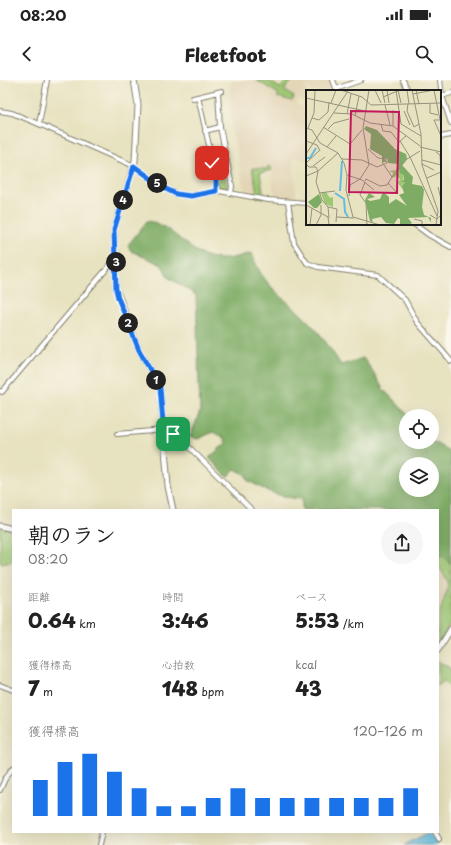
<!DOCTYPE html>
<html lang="ja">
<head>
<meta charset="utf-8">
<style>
	:root { --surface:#fff; --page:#f6f6f6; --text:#222; --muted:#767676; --accent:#1a73e8 }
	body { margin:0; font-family:"Playpen Sans","Klee One",sans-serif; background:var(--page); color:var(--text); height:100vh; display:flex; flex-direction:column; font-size:15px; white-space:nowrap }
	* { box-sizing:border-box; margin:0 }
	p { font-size:13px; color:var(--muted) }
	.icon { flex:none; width:22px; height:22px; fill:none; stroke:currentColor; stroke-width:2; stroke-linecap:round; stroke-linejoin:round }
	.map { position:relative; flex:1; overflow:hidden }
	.side { position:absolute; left:12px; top:429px; width:427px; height:324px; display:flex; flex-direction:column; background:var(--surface); border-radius:0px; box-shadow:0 4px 16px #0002 }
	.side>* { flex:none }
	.controls { position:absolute; left:399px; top:329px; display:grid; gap:8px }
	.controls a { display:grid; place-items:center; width:40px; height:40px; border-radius:50%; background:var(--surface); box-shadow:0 4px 16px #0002; font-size:20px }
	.pin { position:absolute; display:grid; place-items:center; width:34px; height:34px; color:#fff; margin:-17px; border-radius:8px; box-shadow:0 2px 6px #0006 }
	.km { position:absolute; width:20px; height:20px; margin:-10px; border-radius:50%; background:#222; color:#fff; font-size:11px; line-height:20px; text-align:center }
	.round { display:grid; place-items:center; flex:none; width:42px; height:42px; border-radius:21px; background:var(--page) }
	.head { display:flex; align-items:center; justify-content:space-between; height:68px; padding:0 16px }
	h1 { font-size:22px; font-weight:800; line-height:30px }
	.stats { display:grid; grid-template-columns:repeat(3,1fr); gap:6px; height:68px; padding:4px 16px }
	.stats div { display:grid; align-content:center }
	.stats b { font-size:20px; font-weight:800 }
	.stats small { font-size:11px; font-weight:400 }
	.stats p { font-size:11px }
	.chart { height:112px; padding:8px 16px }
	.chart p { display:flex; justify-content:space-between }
	.chart svg { width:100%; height:72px; margin-top:4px; stroke:var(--accent); stroke-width:6 }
	.status { display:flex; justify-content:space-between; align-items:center; height:28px; padding:0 20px; background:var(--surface); direction:ltr }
	.status svg { height:11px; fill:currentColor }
	header { display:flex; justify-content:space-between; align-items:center; height:52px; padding:0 16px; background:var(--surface); font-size:18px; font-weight:800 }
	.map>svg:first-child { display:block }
	.built { fill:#e3d6b7 }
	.green { fill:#9dc773; stroke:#5c7248 }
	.forest { fill:#7eac65; stroke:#4d6440; fill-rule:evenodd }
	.water { fill:#63bce1; stroke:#406c7e }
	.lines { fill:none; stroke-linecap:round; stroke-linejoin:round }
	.stream { stroke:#63bce1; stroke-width:1.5 }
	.minor-casing { stroke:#827f6e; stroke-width:6 }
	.tertiary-casing { stroke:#827f6e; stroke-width:7 }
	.minor { stroke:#fff; stroke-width:4 }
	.tertiary { stroke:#fff; stroke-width:5 }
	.route-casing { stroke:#fff; stroke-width:8 }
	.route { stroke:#1a73e8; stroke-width:5 }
	.inset-river { fill:none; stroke:#63bce1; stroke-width:2 }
	.inset-road { fill:none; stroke:#96937e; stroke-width:1 }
	.view { fill:#c2185b; fill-opacity:0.15; stroke:#c2185b; stroke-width:2 }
	.inset-edge { fill:none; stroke:#1c1c1c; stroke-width:2 }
</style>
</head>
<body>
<div class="status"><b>08:20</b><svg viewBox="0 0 49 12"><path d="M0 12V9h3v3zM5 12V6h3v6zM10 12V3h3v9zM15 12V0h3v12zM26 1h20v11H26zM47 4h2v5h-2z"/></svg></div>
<header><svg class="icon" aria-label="back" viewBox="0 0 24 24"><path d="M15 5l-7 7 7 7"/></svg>Fleetfoot<svg class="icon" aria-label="search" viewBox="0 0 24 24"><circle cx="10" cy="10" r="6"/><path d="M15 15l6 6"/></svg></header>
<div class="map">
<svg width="451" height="765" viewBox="0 0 451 765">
	<rect width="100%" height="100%" fill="#fbf7ec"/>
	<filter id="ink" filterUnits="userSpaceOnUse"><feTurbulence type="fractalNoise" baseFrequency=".025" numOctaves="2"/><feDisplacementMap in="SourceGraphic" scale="8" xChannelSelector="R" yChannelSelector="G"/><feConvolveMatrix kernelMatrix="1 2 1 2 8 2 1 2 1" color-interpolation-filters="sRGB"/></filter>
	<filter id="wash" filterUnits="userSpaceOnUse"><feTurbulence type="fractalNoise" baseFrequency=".012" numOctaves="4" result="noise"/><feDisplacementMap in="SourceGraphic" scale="16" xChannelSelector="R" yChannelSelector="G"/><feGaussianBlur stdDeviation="0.9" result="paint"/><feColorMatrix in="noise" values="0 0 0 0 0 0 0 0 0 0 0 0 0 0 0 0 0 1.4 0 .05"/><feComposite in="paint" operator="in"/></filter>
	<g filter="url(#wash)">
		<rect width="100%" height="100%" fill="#e7e2bf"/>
		<g class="built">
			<polygon points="231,0 256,0 279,14 280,19 290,20 284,10 289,7 293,0 303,0 305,4 307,3 306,0 332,0 335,11 311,11 309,7 307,7 307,24 298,19 295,23 307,29 307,80 293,77 297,120 275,119 271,87 268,87 267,89 253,88 257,113 255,116 245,114 232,50 229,25"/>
			<polygon points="438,485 448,501 447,511 438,538"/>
		</g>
		<g class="green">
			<polygon points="256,0 267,0 280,8 288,0 293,0 284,10 294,17 292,21 277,17 279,14"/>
			<polygon points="221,78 228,110 218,106 214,79"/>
			<polygon points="268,86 271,87 272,90 260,93 264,118 255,116 254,113 257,112 252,88 267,89"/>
			<polygon points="0,448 13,450 13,481 0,483"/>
			<polygon points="438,475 445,477 451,484 451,543 438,565 438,538 447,511 448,501 438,485"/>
			<polygon points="438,581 451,589 451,609 444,601 438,606"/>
		</g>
		<path class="forest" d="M147,141C173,143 187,176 219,179C229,180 242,175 252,173C261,206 288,220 310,243C322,255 332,271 341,285L363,278L372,290L383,309L409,336H406V362H432V361L451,372V484L445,477L438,475V430H302V419C278,417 268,412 247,400L246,395L235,389L227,397L209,378L226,363L224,358L213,352L198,359L190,357L200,332L196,215L168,197L162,185L131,171L128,165ZM406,384H432V410H406Z"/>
		<polygon class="water" points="428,753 438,765 404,765"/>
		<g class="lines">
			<polyline class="stream" points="429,754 434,760 430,765"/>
		</g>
	</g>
	<g filter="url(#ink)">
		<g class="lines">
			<defs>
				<g id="minor">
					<polyline points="333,0 337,11"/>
					<polyline points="403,0 408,11"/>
					<polyline points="440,0 442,16 451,43"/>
					<polyline points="336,9 361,0"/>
					<polyline points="218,12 220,47 232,106 231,113"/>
					<polyline points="442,16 451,13"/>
					<polyline points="198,17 216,96 216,111"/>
					<polyline points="193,18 222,11"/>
					<polyline points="0,31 12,33 39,44 134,86 164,108 176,114 191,116 219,111 268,120 307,123"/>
					<polyline points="39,44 47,0"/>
					<polyline points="205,51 220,47"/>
					<polyline points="440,57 451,55"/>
					<polyline points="288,122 294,163 307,183 318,187 378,195 405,220 417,242 451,281"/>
					<polyline points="414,144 429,155 451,167"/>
					<polyline points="0,311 2,312 116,178"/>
					<polyline points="164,353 175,355 184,362 252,430"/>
					<polyline points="117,354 164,350"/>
					<polyline points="0,605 13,610"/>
					<polyline points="0,710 6,697 13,688"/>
					<polyline points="435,752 439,759"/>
					<polyline points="99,765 102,752"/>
				</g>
				<g id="tertiary">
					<polyline points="134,0 138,25 135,81 114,150 116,209 139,270 160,308 168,406 173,430"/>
					<polyline points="0,446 13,449"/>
					<polyline points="438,570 451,549"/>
				</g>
			</defs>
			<use href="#minor" class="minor-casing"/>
			<use href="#tertiary" class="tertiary-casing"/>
			<use href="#minor" class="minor"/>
			<use href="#tertiary" class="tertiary"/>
		</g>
	</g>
	<g class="lines" filter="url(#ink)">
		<defs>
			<polyline id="route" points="173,354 164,353 160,308 139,270 118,218 116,209 114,150 134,86 164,108 176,114 191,116 216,111 216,96 212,83"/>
		</defs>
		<use href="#route" class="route-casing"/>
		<use href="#route" class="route"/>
	</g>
	<g transform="translate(306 10)">
		<rect width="135" height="135" fill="#e7e2bf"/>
		<path d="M87,71L92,73L98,85L97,92H99L96,95L98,101L92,93L94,89L91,86L86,88L87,83L83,81L90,80L91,75L90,72L84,73ZM20,102L24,108L27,107V117L19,114L15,103Z" fill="#9dc773"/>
		<path d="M60,36L71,40L89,59L100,64L101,69L96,75L107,87L106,94L116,96L118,100L116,117L118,125L125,128V132L122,127L102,128L106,133L104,134H94V129L92,128L88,134L80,133L75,127L66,129L67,132L64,131L59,110L63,103L69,107L61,109L64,111L74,109L77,102L83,107V114L90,109L101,116L93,105L98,103L96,96L99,92H95L98,90V85L94,83L92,74L82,73V69L78,68L81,72H77L78,75L76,73V66L64,59L65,44L58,39ZM13,104L16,112L11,118H8L2,112Z" fill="#7eac65"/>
		<path class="inset-river" d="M0,68H4L10,58M34,101L36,71M29,103L38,109L39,122L42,127"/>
		<path class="inset-road" d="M35,0L56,7L65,15L135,13M69,0L75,13M76,0L79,13M81,0L83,13M90,0L95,34L115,46M92,0L95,13M101,0L103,14M106,0L115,44L116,75L132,121L130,135M110,0L113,14M128,0L135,35M107,4L128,0M77,7L94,0M0,8L59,21M25,13L30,0M102,14L101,21L108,37L113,34M124,14V23L132,25M79,15L84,35M87,20V36M98,21L104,35M28,23L46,24L64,33L87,36L114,56M41,24L45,4M49,26L53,6M6,28L13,30L22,22L23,12M133,30H128L135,46M75,34L77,41L85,42L93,52L100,46M17,37L44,54L56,40M0,38L6,40L14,53L32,63L38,73L41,85L40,100L47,127L74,135M2,38L8,23L9,0M22,39L28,33L43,29M0,51L11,55L14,61M94,51L104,67M21,57L30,46M114,57L135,62M130,62L134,65L135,82M0,64L42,1M104,67L131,126M36,69L56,70L71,77L81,73V69L72,68L62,59M116,70L135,75M0,73L14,60M0,74L3,77H10L12,81L10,92L16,110L22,117L23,128M116,74L128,80M78,75L86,87L101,69L114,61M7,76L19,67M41,85L56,90L68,100M0,86L12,81L32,63M121,88L135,82M59,91L60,89L74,96L81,95L86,87M59,92L54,105L60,113L61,135M82,93L90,102M132,97L135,109M13,103L29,101M43,106L44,95L54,89L63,75L57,38L63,0M0,115L22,127L23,135M22,117L31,119L30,132M124,125L131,129L135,125M31,127L48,128M108,129L116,131V135M4,135L6,118M10,135L15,125V115"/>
		<path class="view" d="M45,21L93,22L91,103L43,102Z"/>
		<rect width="135" height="135" class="inset-edge"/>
	</g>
</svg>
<div class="controls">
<a><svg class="icon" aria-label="locate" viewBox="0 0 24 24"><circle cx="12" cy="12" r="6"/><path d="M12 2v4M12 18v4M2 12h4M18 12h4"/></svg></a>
<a><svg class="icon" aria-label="layers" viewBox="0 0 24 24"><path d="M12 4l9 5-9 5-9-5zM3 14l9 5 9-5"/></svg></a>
</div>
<div class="pin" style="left:173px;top:354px;background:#1e9e55"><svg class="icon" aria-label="arrive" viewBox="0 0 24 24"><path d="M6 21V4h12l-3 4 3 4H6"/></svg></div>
<div class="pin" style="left:212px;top:83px;background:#d93025"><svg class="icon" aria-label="check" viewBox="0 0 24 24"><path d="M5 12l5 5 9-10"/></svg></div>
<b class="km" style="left:156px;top:300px">1</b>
<b class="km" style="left:128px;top:243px">2</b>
<b class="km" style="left:116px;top:182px">3</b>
<b class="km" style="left:123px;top:120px">4</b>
<b class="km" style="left:157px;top:103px">5</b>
<section class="side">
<div class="head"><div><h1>朝のラン</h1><p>08:20</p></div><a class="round"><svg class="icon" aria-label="share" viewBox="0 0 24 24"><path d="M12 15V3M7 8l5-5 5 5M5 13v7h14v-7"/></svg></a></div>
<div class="stats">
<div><p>距離</p><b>0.64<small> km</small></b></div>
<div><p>時間</p><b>3:46</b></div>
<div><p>ペース</p><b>5:53<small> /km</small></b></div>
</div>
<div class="stats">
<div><p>獲得標高</p><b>7<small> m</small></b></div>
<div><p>心拍数</p><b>148<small> bpm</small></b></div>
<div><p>kcal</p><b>43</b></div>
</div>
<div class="chart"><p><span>獲得標高</span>120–126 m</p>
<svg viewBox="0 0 160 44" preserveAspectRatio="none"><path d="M5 44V22M15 44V11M25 44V6M35 44V17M45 44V27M55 44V38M65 44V38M75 44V33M85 44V27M95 44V33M105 44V33M115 44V33M125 44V33M135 44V33M145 44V33M155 44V27"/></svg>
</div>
</section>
</div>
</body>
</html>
